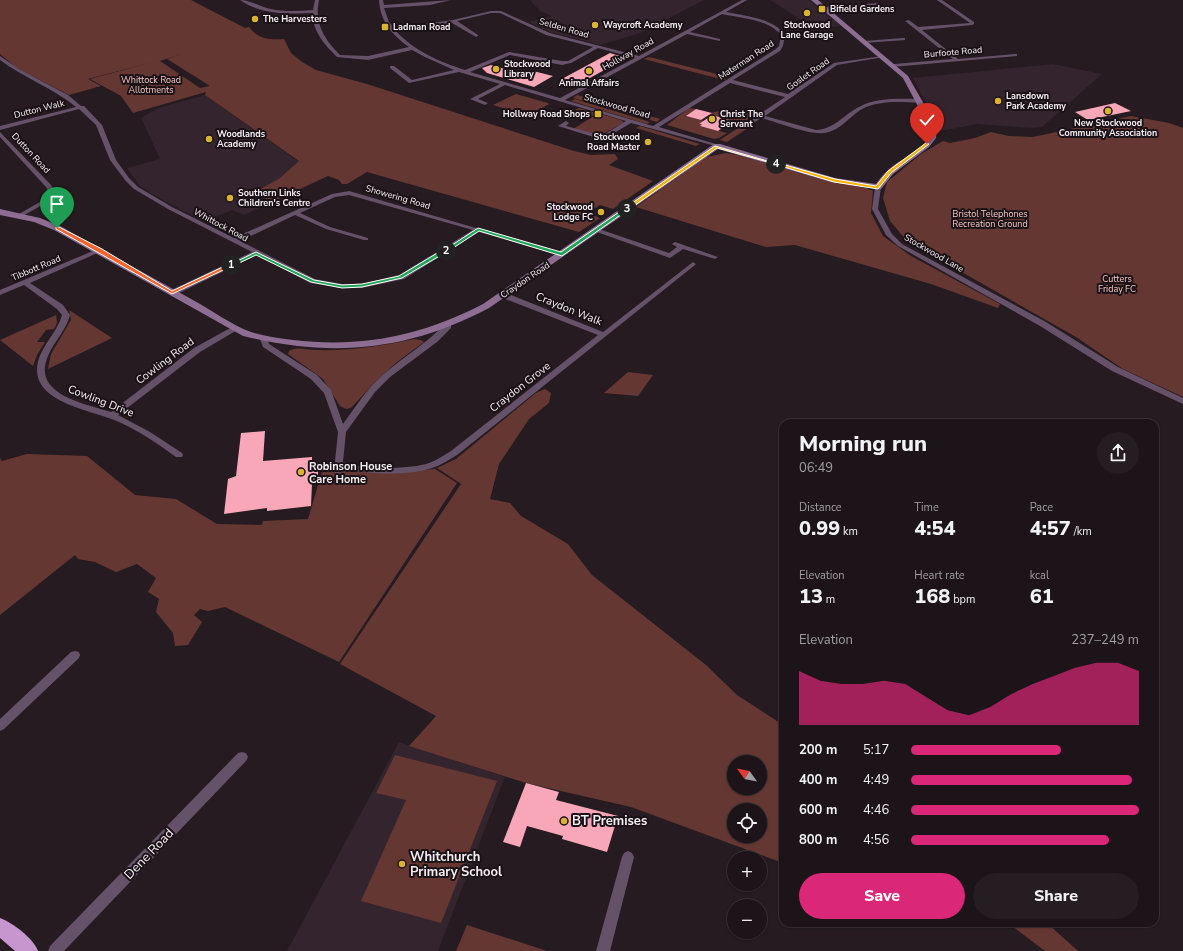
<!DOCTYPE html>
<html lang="en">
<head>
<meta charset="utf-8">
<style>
	:root { --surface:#1c1419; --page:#251d22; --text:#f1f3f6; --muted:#a09ea2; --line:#3a3338; --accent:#db2777 }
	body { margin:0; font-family:"Nunito Sans",sans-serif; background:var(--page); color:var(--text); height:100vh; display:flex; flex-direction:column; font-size:15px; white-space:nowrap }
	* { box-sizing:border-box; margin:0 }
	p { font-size:13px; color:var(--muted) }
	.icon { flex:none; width:22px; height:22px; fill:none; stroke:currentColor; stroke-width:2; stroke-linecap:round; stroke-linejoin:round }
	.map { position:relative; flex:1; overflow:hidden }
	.drawer { position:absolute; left:779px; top:419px; width:380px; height:508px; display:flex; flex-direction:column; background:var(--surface); border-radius:12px; box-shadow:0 1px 3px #0004,0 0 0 1px var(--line) }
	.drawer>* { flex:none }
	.needle { width:26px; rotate:303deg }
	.fabs { position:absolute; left:727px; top:755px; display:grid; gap:8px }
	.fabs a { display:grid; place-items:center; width:40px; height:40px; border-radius:50%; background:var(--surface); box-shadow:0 1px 3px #0004,0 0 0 1px var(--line); font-size:20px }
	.pin { position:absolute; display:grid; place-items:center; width:34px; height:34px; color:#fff; margin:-41px -17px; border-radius:50% 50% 50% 0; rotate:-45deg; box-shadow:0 0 4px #0007 }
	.pin .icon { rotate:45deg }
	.km { position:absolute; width:20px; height:20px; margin:-10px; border-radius:50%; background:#222; color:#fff; font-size:11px; line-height:20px; text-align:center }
	.round { display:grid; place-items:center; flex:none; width:42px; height:42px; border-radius:21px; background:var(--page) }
	.head { display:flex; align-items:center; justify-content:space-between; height:68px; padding:0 20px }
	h1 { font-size:22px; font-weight:800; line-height:30px }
	.stats { display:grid; grid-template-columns:repeat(3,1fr); gap:6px; height:68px; padding:4px 20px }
	.stats div { display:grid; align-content:center }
	.stats b { font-size:20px; font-weight:800 }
	.stats small { font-size:11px; font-weight:400 }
	.stats p { font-size:11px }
	.chart { height:112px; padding:8px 20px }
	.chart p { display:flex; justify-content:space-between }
	.chart svg { width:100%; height:72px; margin-top:4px; fill:var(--accent); opacity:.7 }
	.cta { display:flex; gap:8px; margin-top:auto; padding:8px 20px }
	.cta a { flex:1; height:46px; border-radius:24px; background:var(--accent); color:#fff; font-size:16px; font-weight:800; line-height:46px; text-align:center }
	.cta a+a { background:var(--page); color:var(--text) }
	ul { padding:0 20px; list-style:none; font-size:13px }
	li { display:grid; grid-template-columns:64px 48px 1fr; align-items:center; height:30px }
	li i { height:10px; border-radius:5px; background:var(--accent) }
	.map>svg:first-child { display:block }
	.built { fill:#33242d }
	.green { fill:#653732; fill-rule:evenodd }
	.building { fill:#f8a7b8 }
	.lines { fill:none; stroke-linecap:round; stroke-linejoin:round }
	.street { fill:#655168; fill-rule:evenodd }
	.secondary { fill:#8d6d91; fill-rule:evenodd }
	.highway { fill:#c896cf; fill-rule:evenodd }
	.split-1 { fill:#f0652b; stroke:#fff }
	.split-2 { fill:#22a559; stroke:#fff }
	.split-3 { fill:#22a559; stroke:#fff }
	.split-4 { fill:#f5b400; stroke:#fff }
	.split-5 { fill:#f5b400; stroke:#fff }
	.poi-dot { fill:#d9b334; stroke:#1b1217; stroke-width:1.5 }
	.labels { text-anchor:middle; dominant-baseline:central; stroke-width:4; stroke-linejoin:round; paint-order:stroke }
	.far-poi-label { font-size:9px; font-weight:bold; fill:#f5eef2; stroke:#1b1217; text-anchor:start }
	.far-street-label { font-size:9px; fill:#f5eef2; stroke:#1b1217 }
	.far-park-label { font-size:9px; fill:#f2c6c0; stroke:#1b1217 }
	.street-label { font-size:11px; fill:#f5eef2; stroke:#1b1217 }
	.poi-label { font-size:11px; font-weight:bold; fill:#f5eef2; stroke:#1b1217; text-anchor:start }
	.near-poi-label { font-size:13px; font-weight:bold; fill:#f5eef2; stroke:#1b1217; text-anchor:start }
	.near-street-label { font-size:13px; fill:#f5eef2; stroke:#1b1217 }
</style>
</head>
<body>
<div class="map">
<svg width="1183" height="951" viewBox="0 0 1183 951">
	<rect width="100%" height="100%" fill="#251b21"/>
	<g class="built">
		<polygon points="530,0 704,0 640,33 601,45 550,32 528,22 552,16 540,11"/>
		<polygon points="770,0 809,0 841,26 814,28"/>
		<polygon points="1053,64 1102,74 1042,127 1030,128 977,124 941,131 913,78"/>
		<polygon points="205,95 298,161 328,176 244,215 232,210 204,222 154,195 139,185 127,168 160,159 141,118 158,108"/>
		<polygon points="399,742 505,777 438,951 287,951"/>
	</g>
	<g class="green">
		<path d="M0,0H191L245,28L249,27C258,39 269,40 284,39L291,53L302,62L316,70L367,84L574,151L591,155L615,154L618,159L609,165L653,181L613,209L600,205L587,213L600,218L579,232L367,172L347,184H342L339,180L328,176L274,201L256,195L257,191L280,178L299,161L205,95L206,92L133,113L121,96L90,79L157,61L88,79L101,86L69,95L17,68L0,54ZM184,53L167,59L210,86L200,88L160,61Z"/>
		<polygon points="649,57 729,77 724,80 644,59"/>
		<polygon points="516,94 548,103 549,104 528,116 493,105"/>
		<polygon points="577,95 660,119 657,122 573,98"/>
		<polygon points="575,99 650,122 647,124 571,101"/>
		<polygon points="579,108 618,119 623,121 623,123 601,135 573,129 594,116 575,110"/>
		<polygon points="689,108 696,109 687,116 704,121 700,124 702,124 700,126 727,133 719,138 714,139 667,125"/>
		<path d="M737,109L749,113L753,111L758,112L741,124L708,115C719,109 720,112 729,116L739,112L736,110Z"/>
		<polygon points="1131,116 1169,123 1183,128 1183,397 1123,369 1076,337 907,241 890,221 883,198 887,182 921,154 943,141 950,143 975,138 991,132 1009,136 1033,137"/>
		<polygon points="744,124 751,126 727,142 720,140"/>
		<polygon points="640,126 700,144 696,146 636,128"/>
		<polygon points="726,153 738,155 821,179 866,188 873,191 871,213 883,236 911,256 1000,304 998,308 931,284 795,245 766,247 636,207 706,157"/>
		<polygon points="69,310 112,338 48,369 51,354 71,320"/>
		<polygon points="56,315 57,323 54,329 46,330 37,342 45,342 37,355 33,366 0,340"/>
		<path d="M414,339L421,340L424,342L397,362L376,381L351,408L346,409L340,406L323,379L288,354L289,351C297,346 307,350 316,350C350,351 382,346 414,339Z"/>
		<polygon points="628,372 653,375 638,396 604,393"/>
		<path d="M545,389L551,393L549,403L529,419L499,464L490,499L510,503L521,516L568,544L592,575L706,665L737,695L783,725V863L631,807L526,783L409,746L436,716L340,664L461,484L437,468L456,459L536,393ZM734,762H760V788H734ZM734,810H760V836H734Z"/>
		<polygon points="27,454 87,456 135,495 176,499 217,524 262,525 263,521 308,519 324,465 327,464 333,469 388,472 435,469 457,483 339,662 225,607 208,611 200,609 194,615 202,622 188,645 175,646 173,633 156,612 159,599 148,592 156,578 137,564 116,572 95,562 78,559 75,555 0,615 0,458 2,461"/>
		<polygon points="395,755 497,781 441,923 361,901 406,800 376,793"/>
		<polygon points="1008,923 1047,923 1078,951 1045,951"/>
		<polygon points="467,925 547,951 456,951"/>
	</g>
	<g class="building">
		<polygon points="610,53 626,58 579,84 560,80"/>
		<polygon points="491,65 526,75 533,71 553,76 534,87 487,73 482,68"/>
		<polygon points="1115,103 1131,111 1088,120 1075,112"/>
		<polygon points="696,109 712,113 701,120 686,116"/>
		<polygon points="712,115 732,121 718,131 700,126 702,124 699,124"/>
		<polygon points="265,431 263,461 312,457 312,471 318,470 318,482 312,483 311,506 267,511 267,508 224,514 228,479 236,476 241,433"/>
		<polygon points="526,783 559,792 556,800 618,816 607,852 562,839 563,836 527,826 520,847 503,842"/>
	</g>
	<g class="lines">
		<g class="street">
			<path d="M240,0C250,0 260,7 271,9C284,12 299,11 313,10L315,0H319C314,23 324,39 340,55L368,56L409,47C392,35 380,21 379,0H383L384,5L451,0L430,5L384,8L389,22L394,28L453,20L491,11H501L550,33L639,56L742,0H747L726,12C745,16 773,18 785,35L783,46L780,51L733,80L788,94L834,63L882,56L884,57L837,65L765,116L816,130C835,129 843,115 859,107C877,97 900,99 920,99L923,101L920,103C901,102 880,100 862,109C849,117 840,131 824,133C809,135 777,122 761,118L752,124H748V122L785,97L730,83L659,127L719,145V147L631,123L609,136L600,139L558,126L566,121L569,123L566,126L600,135L605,134L626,121L505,85L478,99L488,103L485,105L470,99L500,84L459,72L409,83L390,68V66H394L412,80L454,70L425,57L412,50L368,60L337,57C325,45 312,31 313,13C288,14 261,15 240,0ZM491,13H500L546,35L593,47L568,61H562L509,52L465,70C440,62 414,51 396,31L452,23L476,37L478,36V35L457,21ZM722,14C740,18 768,19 781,35L779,46L776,49L653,126L565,100L687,34L720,41V39L690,32ZM598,48L635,58L560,98L470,72L510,55L562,65L571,63Z"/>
			<polygon points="937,0 942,0 974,22 974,24 972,25 922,30 958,59 1015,54 1017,54 1017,56 892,67 891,66 894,64 953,59 905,21 909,20 918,27 970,23"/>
			<polygon points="879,3 877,5 824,9 822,8 824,7"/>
			<polygon points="903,38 905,38 905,40 864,43 862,42 864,41"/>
			<path d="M0,56L19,69L68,95L81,106H84L102,125L116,160L129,178L138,187L172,207L234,238L332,194L349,191L565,254L562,256L560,255L479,232L404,279L362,288H342L310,283L257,255L175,295H169V291L252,252L168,209L134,189L125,180L110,160L96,125L79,109L0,130V126L76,107C53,88 24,78 0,60ZM349,195L473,230L399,275L362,284H342L315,279L240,241L295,215L326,229L364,240H368V238L330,227L300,213L335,197Z"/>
			<polygon points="0,132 51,185 55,192 44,204 19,218 17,217 17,215 40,202 49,192 46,187 0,137"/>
			<polygon points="878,185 881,187 878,209 892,234 902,244 1046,322 1118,367 1183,398 1183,404 1112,371 1040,326 898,246 886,235 872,209 875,187"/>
			<polygon points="596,228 669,253 677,247 672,244 675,242 718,257 715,259 683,249 670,258 594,231 593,230"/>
			<path d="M100,248L102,249V251L30,283L63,305L70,315C66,331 54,341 48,356C31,395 86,404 111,412L194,348L232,327H235L239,329L200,352L118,415L150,432L182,453L183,455L182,457H176C158,444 139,431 119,422C96,411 37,404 37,370C37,349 57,334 62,315L57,309L24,285L0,295V290Z"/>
			<path d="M693,262L696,264L695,265L457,455C449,460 441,465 432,468C408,476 367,475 343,468L341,473H335L334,471L338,432L324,393L311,379L263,347L260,339L264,337H267L269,344L317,375L331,390L343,424C356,406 368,387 385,373C405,356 427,343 445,324H451V328L437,342L390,377L375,392L346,432L343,462C362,469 410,470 429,463C437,460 444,455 451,451L598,335L500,297V293H506L603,332Z"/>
			<polygon points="75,651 79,652 80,655 79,658 4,729 0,731 0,719 71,652"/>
			<polygon points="242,752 246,753 248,757 246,761 64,951 48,951 50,946 238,753"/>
			<polygon points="628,851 632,853 634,857 610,951 596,951 622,857 624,853"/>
		</g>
		<path class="secondary" d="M811,0H818L908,76L937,127L936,138L929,147L893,174L881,189H878L831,182L718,149L489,308C408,351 332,358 243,336L54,230L34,222L0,215V209L40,218L60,226C104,251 148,275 193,300C210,309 233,326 251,332C264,336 279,338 293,340C362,348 421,336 483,304L714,144H720L835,178L876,184C881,177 886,171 893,166C906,156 933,146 929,127L903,78Z"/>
		<path class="highway" d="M0,918C13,923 33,938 38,951H15L0,938Z"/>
	</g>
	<polygon class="split-1" points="56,227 59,227 102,249 172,291 229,264 234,265 172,294 56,229"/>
	<polygon class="split-2" points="444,249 448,251 402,278 362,287 342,288 311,282 256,255 233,266 229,265 256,252 314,280 342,285 362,284 399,276"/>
	<polygon class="split-3" points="625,208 629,209 562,256 479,231 447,252 443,251 478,228 561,252"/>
	<polygon class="split-4" points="715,146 778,164 775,164 717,148 628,210 625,210 625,208"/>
	<polygon class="split-5" points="926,143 929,144 891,173 878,189 834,182 774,164 778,163 835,179 876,186 888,171"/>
	<g class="poi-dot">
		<rect x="818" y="5" width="8" height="8" rx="2"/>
		<circle cx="807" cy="13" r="4"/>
		<circle cx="255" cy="19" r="4"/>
		<circle cx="595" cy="25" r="4"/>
		<rect x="381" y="23" width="8" height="8" rx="2"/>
		<circle cx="496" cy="69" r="4"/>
		<circle cx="589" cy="71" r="4"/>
		<circle cx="998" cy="101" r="4"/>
		<circle cx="1108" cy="111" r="4"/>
		<rect x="594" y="110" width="8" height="8" rx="2"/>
		<circle cx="712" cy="119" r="4"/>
		<circle cx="209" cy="139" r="4"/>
		<circle cx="648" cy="142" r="4"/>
		<circle cx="230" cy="198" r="4"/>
		<circle cx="601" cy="212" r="4"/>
		<circle cx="301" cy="472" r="4"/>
		<circle cx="564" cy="821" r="4"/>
		<circle cx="402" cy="864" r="4"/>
	</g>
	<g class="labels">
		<g class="far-poi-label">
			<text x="830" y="9">Bifield Gardens</text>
			<text x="263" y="19">The Harvesters</text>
			<text x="603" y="25">Waycroft Academy</text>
			<text x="807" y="25" text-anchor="middle">Stockwood<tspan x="807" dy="10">Lane Garage</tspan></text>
			<text x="393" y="27">Ladman Road</text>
			<text x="504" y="64">Stockwood<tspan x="504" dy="10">Library</tspan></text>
			<text x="589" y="83" text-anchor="middle">Animal Affairs</text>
			<text x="1006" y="96">Lansdown<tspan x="1006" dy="10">Park Academy</tspan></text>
			<text x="590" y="114" text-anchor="end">Hollway Road Shops</text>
			<text x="720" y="114">Christ The<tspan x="720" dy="10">Servant</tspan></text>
			<text x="1108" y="123" text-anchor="middle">New Stockwood<tspan x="1108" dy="10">Community Association</tspan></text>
			<text x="217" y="134">Woodlands<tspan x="217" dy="10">Academy</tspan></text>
			<text x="640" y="137" text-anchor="end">Stockwood<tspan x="640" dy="10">Road Master</tspan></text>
			<text x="238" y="193">Southern Links<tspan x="238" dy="10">Children's Centre</tspan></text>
			<text x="593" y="207" text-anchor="end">Stockwood<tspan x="593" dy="10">Lodge FC</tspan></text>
		</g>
		<g class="far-street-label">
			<text transform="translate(564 28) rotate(16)">Selden Road</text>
			<text transform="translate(953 52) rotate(-5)">Burfoote Road</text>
			<text transform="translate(628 54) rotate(-29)">Hollway Road</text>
			<text transform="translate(746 60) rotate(-33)">Materman Road</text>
			<text transform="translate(808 74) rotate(-35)">Goslet Road</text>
			<text transform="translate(617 106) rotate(16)">Stockwood Road</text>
			<text transform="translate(39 109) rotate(-14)">Dutton Walk</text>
			<text transform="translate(31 153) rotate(47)">Dutton Road</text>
			<text transform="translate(398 197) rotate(16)">Showering Road</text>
			<text transform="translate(221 225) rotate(28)">Whittock Road</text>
			<text transform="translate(934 253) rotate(30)">Stockwood Lane</text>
			<text transform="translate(36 268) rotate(-23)">Tibbott Road</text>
			<text transform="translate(525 280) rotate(-34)">Craydon Road</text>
		</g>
		<g class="far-park-label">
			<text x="151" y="80">Whittock Road<tspan x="151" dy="10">Allotments</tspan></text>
			<text x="990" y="214">Bristol Telephones<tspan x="990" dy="10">Recreation Ground</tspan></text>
			<text x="1117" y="279">Cutters<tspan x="1117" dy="10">Friday FC</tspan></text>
		</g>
		<g class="street-label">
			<text transform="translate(569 309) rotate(22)">Craydon Walk</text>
			<text transform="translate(165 361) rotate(-37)">Cowling Road</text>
			<text transform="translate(520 387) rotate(-38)">Craydon Grove</text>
			<text transform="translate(101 401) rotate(21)">Cowling Drive</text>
		</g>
		<g class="poi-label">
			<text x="309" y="466">Robinson House<tspan x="309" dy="13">Care Home</tspan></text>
		</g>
		<g class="near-poi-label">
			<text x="572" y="821">BT Premises</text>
			<text x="410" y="857">Whitchurch<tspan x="410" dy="15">Primary School</tspan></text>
		</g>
		<g class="near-street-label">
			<text transform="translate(149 854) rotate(-46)">Dene Road</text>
		</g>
	</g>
</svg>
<div class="fabs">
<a><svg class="needle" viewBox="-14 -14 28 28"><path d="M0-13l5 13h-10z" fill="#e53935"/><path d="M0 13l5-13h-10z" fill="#a09ea2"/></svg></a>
<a><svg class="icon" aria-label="locate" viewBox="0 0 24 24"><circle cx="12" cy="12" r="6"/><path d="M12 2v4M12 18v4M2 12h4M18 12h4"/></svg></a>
<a>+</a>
<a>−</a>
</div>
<div class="pin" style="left:57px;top:228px;background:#1e9e55"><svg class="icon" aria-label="arrive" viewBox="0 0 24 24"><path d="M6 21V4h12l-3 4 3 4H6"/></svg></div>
<div class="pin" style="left:927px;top:144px;background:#d93025"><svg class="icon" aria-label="check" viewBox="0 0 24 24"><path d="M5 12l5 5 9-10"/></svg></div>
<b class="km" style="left:231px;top:265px">1</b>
<b class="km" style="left:446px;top:251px">2</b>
<b class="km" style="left:627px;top:209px">3</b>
<b class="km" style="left:776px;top:164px">4</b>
<section class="drawer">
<div class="head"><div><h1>Morning run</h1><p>06:49</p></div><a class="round"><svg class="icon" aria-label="share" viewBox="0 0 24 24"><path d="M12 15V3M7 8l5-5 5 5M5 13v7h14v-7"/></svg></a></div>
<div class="stats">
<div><p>Distance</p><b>0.99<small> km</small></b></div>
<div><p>Time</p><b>4:54</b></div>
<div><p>Pace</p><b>4:57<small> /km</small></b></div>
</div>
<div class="stats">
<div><p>Elevation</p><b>13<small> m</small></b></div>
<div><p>Heart rate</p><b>168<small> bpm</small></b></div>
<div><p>kcal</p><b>61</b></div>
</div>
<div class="chart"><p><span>Elevation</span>237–249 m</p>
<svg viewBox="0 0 160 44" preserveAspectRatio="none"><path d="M0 44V11L10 17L20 19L30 19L40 17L50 19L60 27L70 35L80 38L90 33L100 25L110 19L120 14L130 9L140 6L150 6L160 11V44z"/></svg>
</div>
<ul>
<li><b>200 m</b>5:17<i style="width:66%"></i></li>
<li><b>400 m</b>4:49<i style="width:97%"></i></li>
<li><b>600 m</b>4:46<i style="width:100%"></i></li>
<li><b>800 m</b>4:56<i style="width:87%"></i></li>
</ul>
<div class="cta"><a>Save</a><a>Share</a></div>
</section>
</div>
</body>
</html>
